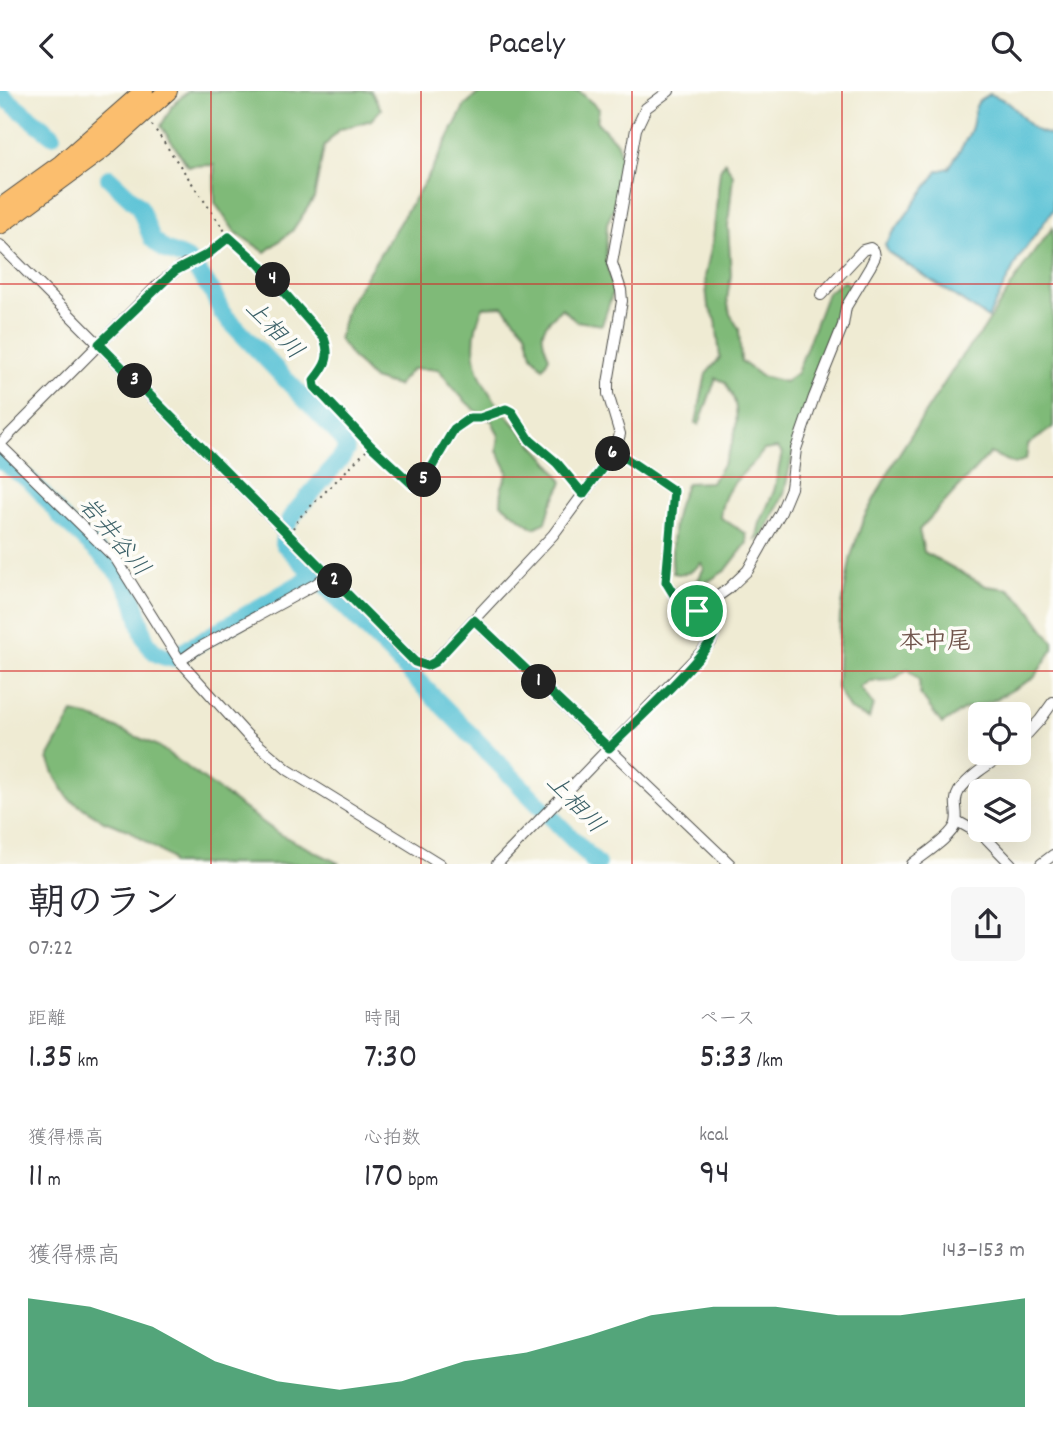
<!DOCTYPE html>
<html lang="ja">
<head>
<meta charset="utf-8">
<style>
	:root { --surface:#fff; --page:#f7f7f7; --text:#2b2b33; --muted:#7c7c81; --accent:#0b8043 }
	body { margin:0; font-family:Dekko,"Klee One",sans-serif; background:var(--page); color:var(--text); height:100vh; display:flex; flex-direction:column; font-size:26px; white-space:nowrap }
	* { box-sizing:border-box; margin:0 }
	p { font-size:23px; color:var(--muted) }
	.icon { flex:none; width:38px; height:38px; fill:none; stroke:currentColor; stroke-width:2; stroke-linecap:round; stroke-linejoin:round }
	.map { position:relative; height:773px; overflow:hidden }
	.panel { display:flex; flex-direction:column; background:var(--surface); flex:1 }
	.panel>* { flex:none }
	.fabs { position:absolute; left:968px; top:611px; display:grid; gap:14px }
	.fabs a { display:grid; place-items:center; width:63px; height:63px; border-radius:10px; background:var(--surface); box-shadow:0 7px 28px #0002; font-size:35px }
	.pin { position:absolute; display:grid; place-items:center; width:60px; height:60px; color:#fff; margin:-30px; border:4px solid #fff; border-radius:50%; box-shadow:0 2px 7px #0007 }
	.km { position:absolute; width:35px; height:35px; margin:-18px; border-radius:50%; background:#222; color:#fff; font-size:19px; line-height:35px; text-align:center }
	.round { display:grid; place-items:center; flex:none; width:74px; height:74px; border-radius:10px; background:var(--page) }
	.headline { display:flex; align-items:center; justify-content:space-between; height:119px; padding:0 28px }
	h1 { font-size:38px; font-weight:600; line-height:52px }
	.metrics { display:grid; grid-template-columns:repeat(3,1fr); gap:10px; height:119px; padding:7px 28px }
	.metrics div { display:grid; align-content:center }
	.metrics b { font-size:35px; font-weight:600 }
	.metrics small { font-size:19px; font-weight:400 }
	.metrics p { font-size:19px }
	.chart { height:196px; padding:14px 28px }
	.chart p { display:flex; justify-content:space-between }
	.chart svg { width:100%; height:126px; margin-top:7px; fill:var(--accent); opacity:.7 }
	header { display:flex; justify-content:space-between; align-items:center; height:91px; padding:0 28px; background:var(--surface); font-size:32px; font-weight:600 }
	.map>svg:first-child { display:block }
	.forest { fill:#7fba78; stroke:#557252; stroke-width:2 }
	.water { fill:#5ac2d6; stroke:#427680; stroke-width:2 }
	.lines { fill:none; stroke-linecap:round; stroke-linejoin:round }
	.river { stroke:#5ac2d6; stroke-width:18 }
	.minor-casing { stroke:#484844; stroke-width:12 }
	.motorway-casing { stroke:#484844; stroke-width:20 }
	.path { stroke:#484844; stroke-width:2; stroke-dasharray:2 5; stroke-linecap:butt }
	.minor { stroke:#fff; stroke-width:10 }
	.motorway { stroke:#fbbe6e; stroke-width:18 }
	.route-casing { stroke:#fff; stroke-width:14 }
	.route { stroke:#0b8043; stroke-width:9 }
	.grid { fill:none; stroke:#d62828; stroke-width:2; stroke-opacity:0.55 }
	.labels { text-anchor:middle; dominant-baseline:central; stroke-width:7; stroke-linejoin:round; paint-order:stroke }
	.water-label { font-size:24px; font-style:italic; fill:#3b6067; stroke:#fdfcf7 }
	.neighbourhood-label { font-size:24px; font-weight:bold; fill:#70544b; stroke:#fdfcf7 }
</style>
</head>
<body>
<header><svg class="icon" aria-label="back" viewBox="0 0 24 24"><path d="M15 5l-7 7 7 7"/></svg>Pacely<svg class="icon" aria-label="search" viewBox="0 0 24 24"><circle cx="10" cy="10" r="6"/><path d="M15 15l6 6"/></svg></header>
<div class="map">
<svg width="1053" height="773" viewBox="0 0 1053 773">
	<rect width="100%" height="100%" fill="#fdfcf7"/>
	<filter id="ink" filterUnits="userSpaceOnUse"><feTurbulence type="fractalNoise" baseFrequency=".0143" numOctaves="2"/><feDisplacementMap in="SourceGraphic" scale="14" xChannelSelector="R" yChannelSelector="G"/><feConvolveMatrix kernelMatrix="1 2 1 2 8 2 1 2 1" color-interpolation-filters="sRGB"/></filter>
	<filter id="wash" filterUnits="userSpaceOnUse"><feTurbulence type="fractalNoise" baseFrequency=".00686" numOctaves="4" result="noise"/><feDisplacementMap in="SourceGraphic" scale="28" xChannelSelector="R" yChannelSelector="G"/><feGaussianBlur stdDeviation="1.57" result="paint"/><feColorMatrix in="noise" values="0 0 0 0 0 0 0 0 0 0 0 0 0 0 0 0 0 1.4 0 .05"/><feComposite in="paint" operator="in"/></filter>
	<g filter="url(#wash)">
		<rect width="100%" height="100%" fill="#efebd3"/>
		<g class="forest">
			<polygon points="188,0 371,0 381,18 371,29 338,39 324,56 314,107 292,140 265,161 235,141 215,112 214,74 188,75 161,35 172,15"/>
			<path d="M481,0H579L599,18L597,31L617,52L624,76L618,109L607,132L606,171L614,198L602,234L576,230L562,217C542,237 537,239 549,266L543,277L532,264L526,241L503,215L483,216C447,296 528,333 563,391L551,414L546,431L534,437L501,413L502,396L508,381L497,359L499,345L492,330C469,319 454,297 438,278H412L397,295L373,288L352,266L339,248L347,216L432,79L465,14Z"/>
			<path d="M725,71L733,84L728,135L731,184L727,208L730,223L739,238L741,270L761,285L785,291L797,282L827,202L844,189L849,194L797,343L784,403L763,445L756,449L760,432L774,400L782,362L777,357L764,359C746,384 723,392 720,426L746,443L747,452L726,479L701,495L697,491L704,477L701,472C692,481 686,485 673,482C670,453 673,418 687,392L711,391C728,371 741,338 735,312C733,305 728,297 725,291L716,287L699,334L696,332L706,283L720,267L716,229L708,215L705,186L713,148L720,79Z"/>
			<polygon points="1053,136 1053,336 1028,354 1026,368 1015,373 990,362 919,439 924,461 986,495 1009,498 1027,515 1053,551 1053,558 1034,587 992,610 965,618 942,633 920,603 919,589 908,578 893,589 871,590 860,596 873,614 869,628 850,619 837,597 840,525 851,465 863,429 895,369 963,263 982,241 1026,172"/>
			<polygon points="73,622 91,626 158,655 279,743 340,773 172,773 170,767 128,739 104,730 69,708 56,687 48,667"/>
		</g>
		<path class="water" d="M990,3C997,6 1006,9 1011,14C1028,29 1028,41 1053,44V119L1018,168L988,227L888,161L885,153L938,80L949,77C956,65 964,54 970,41C978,24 968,13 990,3Z"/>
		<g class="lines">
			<g class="river">
				<polyline points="0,3 52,44"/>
				<polyline points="109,87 139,115 152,148 165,159 187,168 194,176 212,200 222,222 343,348 346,359 342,366 296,420 289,431"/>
				<path d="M0,368C9,377 21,382 31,391C43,401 52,416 63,428C87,452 127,481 136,515C142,536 143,565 172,567L315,484"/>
				<polyline points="284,447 283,452 597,773"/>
			</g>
		</g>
	</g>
	<g filter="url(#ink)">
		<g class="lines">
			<defs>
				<g id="minor">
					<polyline points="0,154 415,571 427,575 434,571 553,444 615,360 620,343 608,303 608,292 622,210 621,199 612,172 636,38 646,17 669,0"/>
					<polyline points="0,353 160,192 185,173"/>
					<polyline points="0,354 116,468 180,570 247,644 288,679 440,773"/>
					<polyline points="474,529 730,773"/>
					<polyline points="180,570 197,558 316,493 328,483"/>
					<polyline points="1018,653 1040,629 1053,611"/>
					<polyline points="957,730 985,746 1011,773"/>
					<polyline points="497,773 711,551 713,545 695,527 697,520 728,498 748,479 781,421 791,397 796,358 814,306 843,234 846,216 870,176 875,166 874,160 870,157 863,159 821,204"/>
					<path d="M912,773C923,764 953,745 956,732C959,721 952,711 959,700C970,684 991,672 1006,662"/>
					<polyline points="1041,773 1053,764"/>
				</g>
				<g id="motorway">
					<polyline points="0,117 61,73 144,0"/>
					<polyline points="0,134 103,58 168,0"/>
				</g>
			</defs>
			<use href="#minor" class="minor-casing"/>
			<use href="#motorway" class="motorway-casing"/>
			<g class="path">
				<polyline points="152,34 229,146 208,163 193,170"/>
				<path d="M229,146L259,173L324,247C331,266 326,274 314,289L315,296L371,355L299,427L293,437"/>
				<polyline points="372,356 413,394 423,390 427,386 454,338 470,327 480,327 506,318 512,321 530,349 557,372 577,397"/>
				<path d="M624,367L674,400C679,443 644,485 688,519"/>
			</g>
			<use href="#minor" class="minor"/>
			<use href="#motorway" class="motorway"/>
		</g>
	</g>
	<g class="lines" filter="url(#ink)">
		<defs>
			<path id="route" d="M229,146L259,173L324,247C331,266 326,274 314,289L315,296L371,355L413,394L423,390L426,386L454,338L470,327H480L506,318L512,321L530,349L557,372L583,403L615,360L674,400L666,491C674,503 681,520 697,520L695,527L713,545C706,566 629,637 609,657L474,529L435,571L427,575L415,571L99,253L175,180L208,163Z"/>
		</defs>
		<use href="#route" class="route-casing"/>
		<use href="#route" class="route"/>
	</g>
	<path class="grid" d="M211,0V773M421,0V773M632,0V773M842,0V773M0,193H1053M0,386H1053M0,580H1053"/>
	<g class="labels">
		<g class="water-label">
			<text transform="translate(273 240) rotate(46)">上相川</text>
			<text transform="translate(113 447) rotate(50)">岩井谷川</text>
			<text transform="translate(574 714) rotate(46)">上相川</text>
		</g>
		<g class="neighbourhood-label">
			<text x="935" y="552">本中尾</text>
		</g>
	</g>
</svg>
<div class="fabs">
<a><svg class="icon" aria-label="locate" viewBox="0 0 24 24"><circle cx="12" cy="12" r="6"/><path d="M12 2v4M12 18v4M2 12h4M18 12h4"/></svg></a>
<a><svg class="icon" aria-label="layers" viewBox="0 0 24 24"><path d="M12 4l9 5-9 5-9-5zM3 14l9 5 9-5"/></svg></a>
</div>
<div class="pin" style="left:697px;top:520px;background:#1e9e55"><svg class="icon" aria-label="arrive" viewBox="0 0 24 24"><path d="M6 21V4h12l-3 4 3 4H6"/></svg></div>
<b class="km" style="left:539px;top:591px">1</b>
<b class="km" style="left:335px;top:490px">2</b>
<b class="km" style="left:135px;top:290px">3</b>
<b class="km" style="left:273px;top:189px">4</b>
<b class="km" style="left:424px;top:389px">5</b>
<b class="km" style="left:613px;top:363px">6</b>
</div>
<section class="panel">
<div class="headline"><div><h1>朝のラン</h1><p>07:22</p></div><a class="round"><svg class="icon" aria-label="share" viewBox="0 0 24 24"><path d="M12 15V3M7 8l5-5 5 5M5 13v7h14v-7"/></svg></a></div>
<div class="metrics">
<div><p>距離</p><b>1.35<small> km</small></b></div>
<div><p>時間</p><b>7:30</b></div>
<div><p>ペース</p><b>5:33<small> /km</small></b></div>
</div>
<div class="metrics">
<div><p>獲得標高</p><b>11<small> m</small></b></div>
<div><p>心拍数</p><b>170<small> bpm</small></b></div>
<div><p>kcal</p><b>94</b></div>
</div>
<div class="chart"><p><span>獲得標高</span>143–153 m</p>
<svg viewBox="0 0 160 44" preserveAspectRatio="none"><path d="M0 44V6L10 9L20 16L30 28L40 35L50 38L60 35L70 28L80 25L90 19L100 12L110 9L120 9L130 12L140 12L150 9L160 6V44z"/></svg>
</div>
</section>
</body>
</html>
